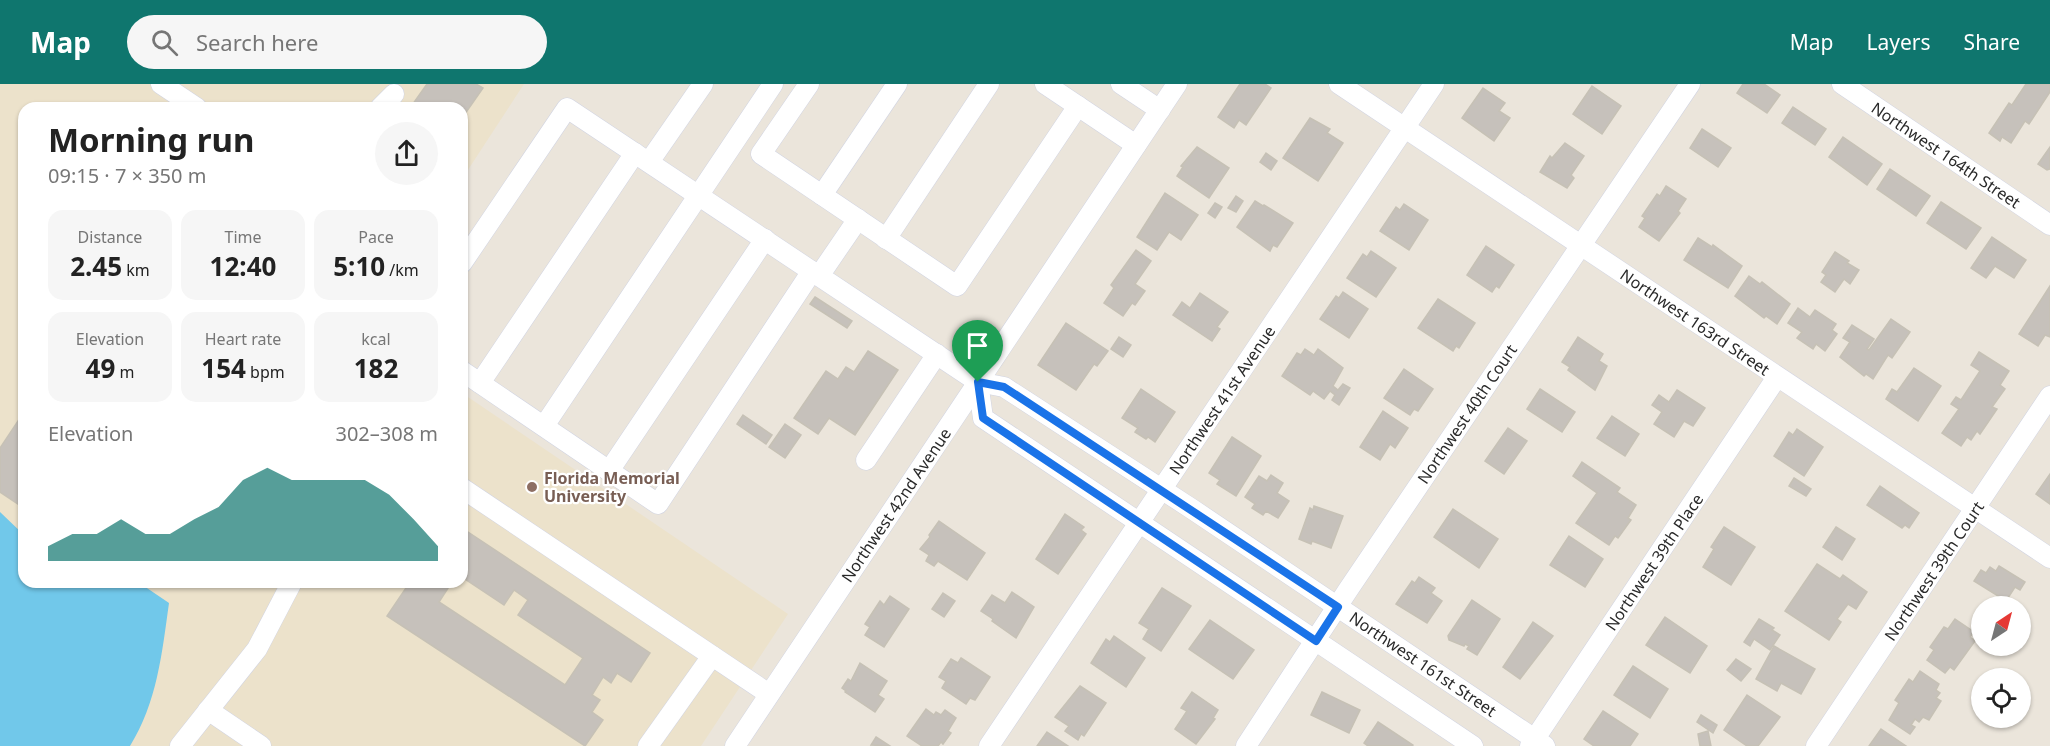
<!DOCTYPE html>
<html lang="en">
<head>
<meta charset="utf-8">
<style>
	:root { --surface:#fff; --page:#f6f6f6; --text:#222; --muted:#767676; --accent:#0f766e }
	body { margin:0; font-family:"Noto Sans",sans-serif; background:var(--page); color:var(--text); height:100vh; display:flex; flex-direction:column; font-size:22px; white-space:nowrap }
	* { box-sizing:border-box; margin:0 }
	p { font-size:20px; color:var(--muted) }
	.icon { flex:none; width:33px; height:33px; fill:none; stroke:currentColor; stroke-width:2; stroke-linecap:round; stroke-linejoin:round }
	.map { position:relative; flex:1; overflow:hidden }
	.drawer { position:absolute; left:18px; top:18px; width:450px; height:486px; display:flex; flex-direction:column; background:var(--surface); border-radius:18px; box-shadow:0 2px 4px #0004 }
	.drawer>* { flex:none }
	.needle { width:39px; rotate:36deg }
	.tools { position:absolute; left:1971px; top:512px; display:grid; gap:12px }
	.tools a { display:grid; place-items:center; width:60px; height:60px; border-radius:50%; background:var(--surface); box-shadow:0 2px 4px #0004; font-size:30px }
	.pin { position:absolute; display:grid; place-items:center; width:51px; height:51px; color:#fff; margin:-62px -26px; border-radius:50% 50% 50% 0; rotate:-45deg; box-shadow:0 0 6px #0007 }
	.pin .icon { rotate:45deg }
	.round { display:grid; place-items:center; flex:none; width:63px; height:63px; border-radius:32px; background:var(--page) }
	.overview { display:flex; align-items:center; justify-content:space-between; height:102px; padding:0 30px }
	h1 { font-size:33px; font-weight:700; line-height:45px }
	.metrics { display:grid; grid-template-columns:repeat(3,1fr); gap:9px; height:102px; padding:6px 30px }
	.metrics div { display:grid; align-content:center; border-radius:15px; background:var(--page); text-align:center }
	.metrics b { font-size:26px; font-weight:700 }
	.metrics small { font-size:16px; font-weight:400 }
	.metrics p { font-size:16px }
	.chart { height:168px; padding:12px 30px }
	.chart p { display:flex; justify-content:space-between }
	.chart svg { width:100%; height:108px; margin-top:6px; fill:var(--accent); opacity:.7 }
	header { display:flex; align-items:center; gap:36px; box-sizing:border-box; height:84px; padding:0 30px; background:var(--accent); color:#fff }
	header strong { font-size:28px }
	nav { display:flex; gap:33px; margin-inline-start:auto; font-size:21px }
	.search { width:420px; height:54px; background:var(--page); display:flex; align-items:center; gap:15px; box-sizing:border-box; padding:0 21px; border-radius:33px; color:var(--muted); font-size:22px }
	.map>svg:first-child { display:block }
	.education { fill:#ece2cb }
	.water { fill:#71c8ea }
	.building { fill:#c6c1bb; stroke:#c6c1b5; stroke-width:1.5 }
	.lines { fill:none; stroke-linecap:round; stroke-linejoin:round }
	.minor-casing { stroke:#d1d4e2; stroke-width:21 }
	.minor { stroke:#fff; stroke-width:20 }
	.route-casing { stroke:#fff; stroke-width:12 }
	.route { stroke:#1a73e8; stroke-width:8 }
	.education-dot { fill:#8d6e63; stroke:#fff; stroke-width:2 }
	.labels { text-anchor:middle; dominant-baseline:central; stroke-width:4.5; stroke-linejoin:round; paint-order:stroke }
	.street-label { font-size:16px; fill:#292929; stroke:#fff }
	.education-label { font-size:16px; font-weight:bold; fill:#785e54; stroke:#fff; text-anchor:start }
</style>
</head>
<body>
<header>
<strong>Map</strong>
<div class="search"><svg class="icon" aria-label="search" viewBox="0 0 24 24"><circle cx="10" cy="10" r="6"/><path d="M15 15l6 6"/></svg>Search here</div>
<nav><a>Map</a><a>Layers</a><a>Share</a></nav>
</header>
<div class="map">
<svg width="2050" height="662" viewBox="0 0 2050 662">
	<rect width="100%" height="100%" fill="#ebe5db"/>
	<polygon class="education" points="0,0 524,0 462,95 462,24 24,24 24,498 462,498 462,309 788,530 701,662 0,662"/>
	<path class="water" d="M0,428L24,451V498H138L169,519C162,569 157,619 130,662H0Z"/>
	<g class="building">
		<polygon points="427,0 476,0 483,4 462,34 462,24 410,24"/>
		<polygon points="1240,0 1265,0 1271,4 1246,41 1239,36 1234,44 1218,33"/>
		<polygon points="1743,0 1764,0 1780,11 1767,29 1737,9"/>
		<polygon points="2026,0 2050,0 2050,8 2029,40 2025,37 2011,59 2002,53 2000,57 1989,49 2009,19 2012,21"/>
		<polygon points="1592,2 1621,22 1602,50 1573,30"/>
		<polygon points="1483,4 1505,19 1499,27 1510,34 1494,57 1462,34"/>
		<polygon points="1793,23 1826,45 1815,61 1782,39"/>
		<polygon points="1310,34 1330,45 1327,49 1343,59 1318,97 1283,74"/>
		<polygon points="1702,45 1731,64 1718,83 1690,64"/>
		<polygon points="1843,53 1882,80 1867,101 1829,73"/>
		<polygon points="1565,59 1584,72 1571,91 1574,94 1567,104 1540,88 1550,72 1552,74"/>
		<polygon points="1197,63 1229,84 1209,114 1177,92 1183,83 1181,82"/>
		<polygon points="2050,63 2050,85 2047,86 2038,80"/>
		<polygon points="1266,69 1277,77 1271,86 1260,78"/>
		<polygon points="1890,85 1930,112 1916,132 1877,105"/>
		<polygon points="1666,102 1686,115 1678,127 1680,129 1659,157 1639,143 1645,134 1642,132 1657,110 1660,112"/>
		<polygon points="1165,109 1198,131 1181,156 1169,148 1157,166 1137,153"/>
		<polygon points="1236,112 1243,117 1236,128 1228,124"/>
		<polygon points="1255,117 1263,122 1264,121 1293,139 1277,163 1273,161 1270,167 1237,143"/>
		<polygon points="1941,118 1981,144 1966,165 1927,139"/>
		<polygon points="1215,119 1222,123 1215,134 1208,129"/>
		<polygon points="1404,120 1428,136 1409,166 1380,147 1396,123 1400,126"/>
		<polygon points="1992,153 2026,176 2014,194 1995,182 1986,194 1971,184"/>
		<polygon points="1698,154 1712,163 1713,161 1742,182 1728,204 1684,176"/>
		<polygon points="1486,162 1514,181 1499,204 1496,202 1492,208 1467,191"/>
		<polygon points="1136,166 1151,177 1135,200 1145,207 1135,221 1132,219 1123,232 1104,219 1114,204 1111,201"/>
		<polygon points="1371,167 1396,184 1376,213 1347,194 1363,170 1367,173"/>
		<polygon points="1835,168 1849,177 1847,179 1859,186 1850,200 1844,195 1835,208 1821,198 1826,191 1822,188"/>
		<polygon points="1749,192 1760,200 1762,198 1790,220 1777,240 1766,232 1764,234 1735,212"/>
		<polygon points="2050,202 2050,253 2045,251 2038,262 2019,250"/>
		<polygon points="1343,208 1368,225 1349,254 1320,235 1336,212 1339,214"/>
		<polygon points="1200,209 1228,228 1217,243 1220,245 1212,257 1173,231 1182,218 1190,224"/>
		<polygon points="815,213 852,237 847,244 810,220"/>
		<polygon points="1438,215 1475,239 1459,264 1456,262 1453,267 1418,244"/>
		<polygon points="1798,224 1810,233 1815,226 1836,240 1832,246 1837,250 1825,267 1816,260 1813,265 1797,254 1802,248 1788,239"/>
		<polygon points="1891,235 1910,248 1892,274 1888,271 1873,295 1866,290 1864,292 1840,273 1850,258 1843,254 1852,241 1874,255 1867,265 1869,266"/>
		<polygon points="1066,239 1108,267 1097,282 1094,280 1076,306 1038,281"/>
		<polygon points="1119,253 1131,261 1123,273 1111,265"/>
		<polygon points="1578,253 1603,270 1599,277 1607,282 1595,306 1568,286 1570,283 1562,278"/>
		<polygon points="1305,265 1314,271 1318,265 1343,284 1333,302 1338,306 1343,300 1350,304 1339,321 1332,316 1335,311 1330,307 1324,315 1313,307 1310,311 1282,292 1297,269 1301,271"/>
		<polygon points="868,267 898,286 855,351 829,334 818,350 794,334 826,287 838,295 846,283 854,288"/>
		<polygon points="1979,268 2009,287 2000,301 2005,305 1992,323 1997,325 1980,350 1977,347 1971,356 1967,353 1961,362 1942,349 1959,325 1951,320 1956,313 1961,316 1980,287 1971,281"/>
		<polygon points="1914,284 1941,302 1918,337 1886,315 1892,305 1897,308"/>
		<polygon points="1404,285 1433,305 1418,327 1414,325 1410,331 1384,314"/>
		<polygon points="1141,305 1175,328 1155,358 1148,353 1146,355 1135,348 1138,344 1122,334"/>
		<polygon points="1540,305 1575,328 1562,348 1527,325"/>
		<polygon points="1677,306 1705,324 1693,342 1684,337 1674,353 1654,340 1662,328 1652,321 1659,311 1669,318"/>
		<polygon points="1383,327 1408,344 1395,364 1390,360 1380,376 1360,363"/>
		<polygon points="24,328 24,424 0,408 0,364"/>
		<polygon points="743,331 772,351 766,360 737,340"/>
		<polygon points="1612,332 1639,350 1625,372 1597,354"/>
		<polygon points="785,340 801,351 785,374 769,363"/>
		<polygon points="1508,344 1527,357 1504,390 1485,377"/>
		<polygon points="1797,345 1823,363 1804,392 1774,372 1789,348 1793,351"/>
		<polygon points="1232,353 1261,372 1236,412 1217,400 1220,396 1209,389"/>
		<polygon points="1582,378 1620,404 1617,408 1636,421 1628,434 1631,436 1618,454 1615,452 1609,461 1576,439 1597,409 1573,392"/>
		<polygon points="2050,390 2050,420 2036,410"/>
		<polygon points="1271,391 1283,399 1277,409 1289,417 1278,434 1266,427 1263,431 1252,424 1255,420 1245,413 1259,392 1267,397"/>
		<polygon points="1794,394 1811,405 1806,412 1789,402"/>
		<polygon points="1880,402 1919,429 1909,444 1905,441 1902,444 1867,421"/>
		<polygon points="1314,422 1343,432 1331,464 1312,457 1311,460 1299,455 1310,424 1313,426"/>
		<polygon points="1453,425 1498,455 1479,484 1434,453"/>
		<polygon points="1065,430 1084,443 1081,446 1086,450 1058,490 1036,475"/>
		<polygon points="939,437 985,469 967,496 938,477 934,482 926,477 929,471 920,465 930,453 929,451"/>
		<polygon points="1724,443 1755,463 1731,501 1703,483 1714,465 1711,463"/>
		<polygon points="1836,443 1855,455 1842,476 1823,463"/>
		<polygon points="462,444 650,569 631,598 617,589 611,599 603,593 592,611 600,616 592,628 603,636 585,662 387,532 410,498 452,498 439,518 565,601 583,574 518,531 528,516 514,506 504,521 462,493"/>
		<polygon points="1569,452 1603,475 1585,503 1550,481"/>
		<polygon points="1817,480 1840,495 1843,491 1867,508 1856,525 1848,520 1837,535 1841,538 1829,556 1785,527"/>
		<polygon points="1999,482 2025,498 2020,506 2015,503 2006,517 1974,497 1981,486 1986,489 1990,483 1996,487"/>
		<polygon points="1419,493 1435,504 1431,509 1442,517 1427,539 1396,520 1412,497 1415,499"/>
		<polygon points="1162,504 1191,522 1161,567 1143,555 1149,545 1139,539"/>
		<polygon points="1012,508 1034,523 1016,554 992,537 993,535 981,527 992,511 1005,519"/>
		<polygon points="943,509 955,517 944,533 932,525"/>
		<polygon points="890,512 909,525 884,563 865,551 870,543 865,540 880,517 884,521"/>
		<polygon points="1995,515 2002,519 2000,522 1991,522"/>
		<polygon points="1472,516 1500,535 1477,571 1467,565 1469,562 1465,560 1464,562 1449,556 1448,552"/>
		<polygon points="1665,533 1707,562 1690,589 1646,561"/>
		<polygon points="1759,535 1774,544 1772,546 1780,551 1770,566 1754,555 1750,562 1744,558"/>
		<polygon points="1955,535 1974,548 1970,553 1975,557 1954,586 1950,583 1945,589 1927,576 1934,566 1930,563 1944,543 1948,545"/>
		<polygon points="1210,536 1254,566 1233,595 1189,565"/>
		<polygon points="1533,538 1553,552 1520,595 1503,583"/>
		<polygon points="1114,552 1145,574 1126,603 1091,579 1106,555 1110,558"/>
		<polygon points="1774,562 1815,585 1801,610 1781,599 1777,607 1756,595"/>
		<polygon points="961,574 990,593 975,616 970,614 966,620 942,604 946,597 939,593 951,575 958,579"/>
		<polygon points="1736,575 1751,585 1741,597 1727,586"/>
		<polygon points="860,579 887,597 878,611 884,615 875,628 845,608 846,607 842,604 848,595 851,597"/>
		<polygon points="1633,582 1668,605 1650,634 1614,611"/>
		<polygon points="1920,587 1939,600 1936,606 1940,609 1936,614 1941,617 1929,636 1923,633 1919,638 1915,635 1911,641 1915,643 1910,650 1889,636 1899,619 1895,616 1909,595 1913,598"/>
		<polygon points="1080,602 1106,619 1084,652 1081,650 1078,656 1065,647 1069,642 1055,633"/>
		<polygon points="1192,608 1218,626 1213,634 1215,635 1196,660 1175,645 1187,627 1181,624"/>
		<polygon points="1322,608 1360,626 1349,649 1311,631"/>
		<polygon points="1747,611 1780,633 1758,662 1747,662 1724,646"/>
		<polygon points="926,625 934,631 936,628 941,631 945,626 956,634 948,647 951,649 943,660 941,658 938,662 922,662 907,652"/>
		<polygon points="1603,627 1638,650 1630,662 1594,662 1584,655"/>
		<polygon points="1701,631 1717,641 1713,649 1697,638"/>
		<polygon points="1378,638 1413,661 1412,662 1368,662 1364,659"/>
		<polygon points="1881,645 1906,662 1869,662"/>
		<polygon points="1708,647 1711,662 1700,662 1698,650"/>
		<polygon points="1047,648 1068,662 1037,662"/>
		<polygon points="876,653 890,662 871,661"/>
	</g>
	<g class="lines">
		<defs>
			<g id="minor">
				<polyline points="161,0 197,24"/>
				<polyline points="809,0 761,70 957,202 1078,22"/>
				<polyline points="1045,0 1136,61"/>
				<polyline points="1121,0 1160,26"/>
				<polyline points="1339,0 2050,474"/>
				<polyline points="1842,0 2050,141"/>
				<polyline points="380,24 394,10"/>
				<polyline points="649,78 703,0"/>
				<polyline points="822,111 897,0"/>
				<polyline points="886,155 989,0"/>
				<polyline points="462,179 567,24 978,298 1004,303 1192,425 1545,662"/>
				<polyline points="819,192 858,135"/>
				<polyline points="462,287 658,420 812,187"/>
				<polyline points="978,298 983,334 1473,662"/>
				<polyline points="480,299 635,69"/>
				<polyline points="544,342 773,0"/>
				<polyline points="866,376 937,270"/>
				<polyline points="609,387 765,155"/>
				<polyline points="462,404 769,610"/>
				<polyline points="208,626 261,662"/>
				<polyline points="180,662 257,565 292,498"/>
				<polyline points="648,662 712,572"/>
				<polyline points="735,662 1177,0"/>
				<polyline points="989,662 1434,0"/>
				<polyline points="1246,662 1348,506 1690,0"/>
				<polyline points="1530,662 1777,293"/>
				<polyline points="1816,662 2050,312"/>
			</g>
		</defs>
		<use href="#minor" class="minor-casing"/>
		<use href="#minor" class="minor"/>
	</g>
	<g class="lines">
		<defs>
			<polygon id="route" points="978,298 1004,303 1338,523 1316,557 983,334"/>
		</defs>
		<use href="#route" class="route-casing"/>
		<use href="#route" class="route"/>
	</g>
	<circle class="education-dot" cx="532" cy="403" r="6"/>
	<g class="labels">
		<g class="street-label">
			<text transform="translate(1946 71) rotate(34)">Northwest 164th Street</text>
			<text transform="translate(1695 238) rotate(34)">Northwest 163rd Street</text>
			<text transform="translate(1222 316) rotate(-56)">Northwest 41st Avenue</text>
			<text transform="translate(1467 330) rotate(-56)">Northwest 40th Court</text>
			<text transform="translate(896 421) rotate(-56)">Northwest 42nd Avenue</text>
			<text transform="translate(1654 478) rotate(-56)">Northwest 39th Place</text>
			<text transform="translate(1934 487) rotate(-56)">Northwest 39th Court</text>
			<text transform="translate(1423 580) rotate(34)">Northwest 161st Street</text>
		</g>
		<g class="education-label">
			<text x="544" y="394">Florida Memorial<tspan x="544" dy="18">University</tspan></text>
		</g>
	</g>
</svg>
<div class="tools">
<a><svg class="needle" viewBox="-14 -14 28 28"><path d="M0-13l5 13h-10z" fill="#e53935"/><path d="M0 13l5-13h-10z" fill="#767676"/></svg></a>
<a><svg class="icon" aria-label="locate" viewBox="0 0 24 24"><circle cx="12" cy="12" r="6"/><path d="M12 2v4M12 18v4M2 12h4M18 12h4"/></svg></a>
</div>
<div class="pin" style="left:978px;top:298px;background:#1e9e55"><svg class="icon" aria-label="arrive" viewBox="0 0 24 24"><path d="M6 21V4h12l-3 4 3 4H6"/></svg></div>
<section class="drawer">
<div class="overview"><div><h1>Morning run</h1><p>09:15 · 7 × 350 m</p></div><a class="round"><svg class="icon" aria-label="share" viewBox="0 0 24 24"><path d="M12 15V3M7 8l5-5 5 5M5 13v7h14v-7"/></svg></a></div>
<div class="metrics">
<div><p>Distance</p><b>2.45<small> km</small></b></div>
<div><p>Time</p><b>12:40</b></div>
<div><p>Pace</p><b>5:10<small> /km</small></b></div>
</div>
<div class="metrics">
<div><p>Elevation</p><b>49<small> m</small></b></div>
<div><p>Heart rate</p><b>154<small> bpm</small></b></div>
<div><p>kcal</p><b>182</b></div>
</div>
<div class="chart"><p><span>Elevation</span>302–308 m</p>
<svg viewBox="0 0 160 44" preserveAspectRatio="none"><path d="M0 44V38L10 33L20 33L30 27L40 33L50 33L60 27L70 22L80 11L90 6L100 11L110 11L120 11L130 11L140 17L150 27L160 38V44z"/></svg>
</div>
</section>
</div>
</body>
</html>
